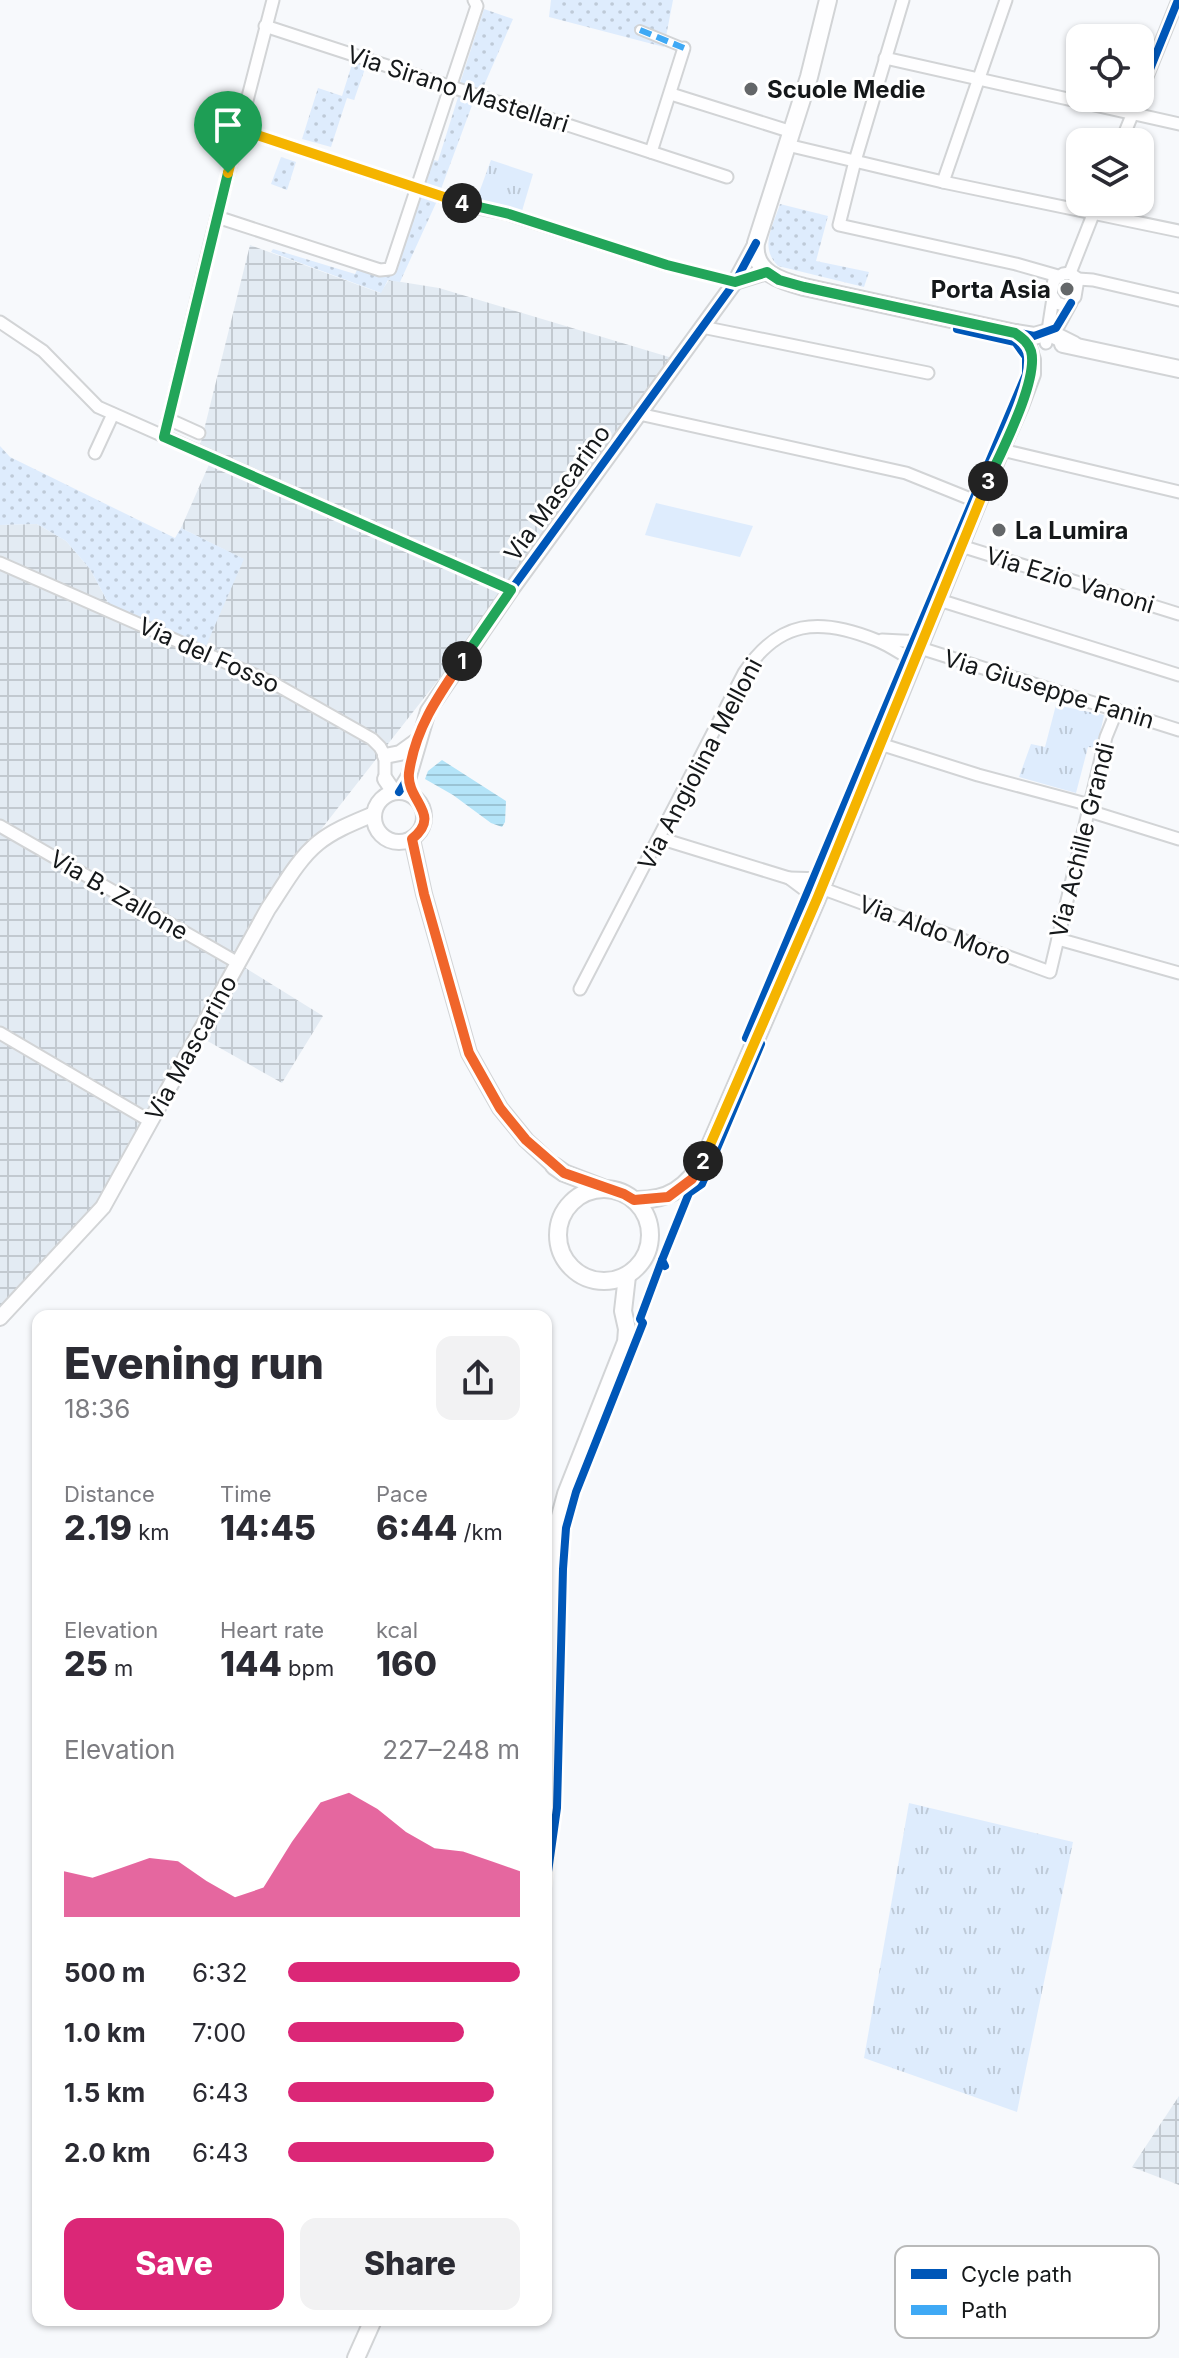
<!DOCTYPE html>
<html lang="en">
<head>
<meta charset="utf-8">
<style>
	:root { --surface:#fff; --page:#f2f2f3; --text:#2b2b33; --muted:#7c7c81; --accent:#db2777 }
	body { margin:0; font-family:Inter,sans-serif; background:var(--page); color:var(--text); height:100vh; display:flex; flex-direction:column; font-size:30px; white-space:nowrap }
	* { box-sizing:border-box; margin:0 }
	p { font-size:26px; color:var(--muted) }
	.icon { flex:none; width:44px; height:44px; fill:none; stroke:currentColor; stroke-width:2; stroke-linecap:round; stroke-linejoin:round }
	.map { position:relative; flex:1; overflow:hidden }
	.panel { position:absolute; left:32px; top:1310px; width:520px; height:1016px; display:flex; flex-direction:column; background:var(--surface); border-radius:16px; box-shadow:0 2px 6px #0004 }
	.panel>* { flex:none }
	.tools { position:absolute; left:1066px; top:24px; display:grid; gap:16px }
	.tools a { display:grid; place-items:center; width:88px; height:88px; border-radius:16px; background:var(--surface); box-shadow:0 2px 6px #0004; font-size:40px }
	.pin { position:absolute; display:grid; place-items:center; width:68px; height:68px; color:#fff; margin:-82px -34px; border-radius:50% 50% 50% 0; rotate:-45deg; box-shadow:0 0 8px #0007 }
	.pin .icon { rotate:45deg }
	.km { position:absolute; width:40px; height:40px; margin:-20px; border-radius:50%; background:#222; color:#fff; font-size:22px; line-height:40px; text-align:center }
	.round { display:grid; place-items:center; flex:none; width:84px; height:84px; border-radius:16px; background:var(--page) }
	.summary { display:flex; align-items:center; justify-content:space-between; height:136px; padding:0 32px }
	h1 { font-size:44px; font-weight:800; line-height:60px }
	.stats { display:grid; grid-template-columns:repeat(3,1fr); gap:12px; height:136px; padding:8px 32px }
	.stats div { display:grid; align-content:center }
	.stats b { font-size:34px; font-weight:800 }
	.stats small { font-size:22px; font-weight:400 }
	.stats p { font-size:22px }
	.chart { height:224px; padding:16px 32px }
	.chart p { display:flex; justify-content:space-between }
	.chart svg { width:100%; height:144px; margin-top:8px; fill:var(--accent); opacity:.7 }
	.cta { display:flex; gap:16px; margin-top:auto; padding:16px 32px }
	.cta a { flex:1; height:92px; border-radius:16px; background:var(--accent); color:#fff; font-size:32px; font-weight:800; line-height:92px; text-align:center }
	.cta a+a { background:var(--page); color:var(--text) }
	ul { padding:0 32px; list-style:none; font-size:26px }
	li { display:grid; grid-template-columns:128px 96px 1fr; align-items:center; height:60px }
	li i { height:20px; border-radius:10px; background:var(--accent) }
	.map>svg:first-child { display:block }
	.industrial { fill:url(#industrial-grid) }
	.grass { fill:url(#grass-dots) }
	.park { fill:url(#park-tufts) }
	.garden { fill:#deecfd }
	.water { fill:url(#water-rules) }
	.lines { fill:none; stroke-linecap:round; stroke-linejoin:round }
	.pedestrian-casing { stroke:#d2d4d6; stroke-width:12 }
	.minor-casing { stroke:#d2d4d6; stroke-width:15 }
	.tertiary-casing { stroke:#d2d4d6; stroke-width:18 }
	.secondary-casing { stroke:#d2d4d6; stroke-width:20 }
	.pedestrian { stroke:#fefeff; stroke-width:8 }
	.minor { stroke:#fefeff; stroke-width:11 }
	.tertiary { stroke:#fefeff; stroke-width:14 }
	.secondary { stroke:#fefeff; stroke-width:16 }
	.quiet { stroke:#3fa9f5; stroke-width:6; stroke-dasharray:12 6; stroke-linecap:butt }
	.cycleway-casing { stroke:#fff; stroke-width:13 }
	.cycleway { stroke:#0057b8; stroke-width:8 }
	.split-1-casing { stroke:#fff; stroke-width:16 }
	.split-2-casing { stroke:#fff; stroke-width:16 }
	.split-3-casing { stroke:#fff; stroke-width:16 }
	.split-4-casing { stroke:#fff; stroke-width:16 }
	.split-5-casing { stroke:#fff; stroke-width:16 }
	.split-1 { stroke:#22a559; stroke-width:10 }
	.split-2 { stroke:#f0652b; stroke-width:10 }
	.split-3 { stroke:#f5b400; stroke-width:10 }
	.split-4 { stroke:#22a559; stroke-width:10 }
	.split-5 { stroke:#f5b400; stroke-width:10 }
	.poi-dot { fill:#646769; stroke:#fff; stroke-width:3 }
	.labels { text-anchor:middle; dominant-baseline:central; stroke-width:6; stroke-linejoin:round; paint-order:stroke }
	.street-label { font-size:24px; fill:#15181a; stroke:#fff }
	.poi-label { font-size:24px; font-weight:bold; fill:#15181a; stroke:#fff; text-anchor:start }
	.key { fill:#fff; stroke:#b9baba; stroke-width:2 }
	.key-label { font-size:22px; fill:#15181a }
</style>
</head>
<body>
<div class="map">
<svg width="1179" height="2358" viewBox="0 0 1179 2358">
	<defs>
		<pattern id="industrial-grid" width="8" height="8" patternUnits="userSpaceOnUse" patternTransform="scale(2)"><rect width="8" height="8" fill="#e3ebf3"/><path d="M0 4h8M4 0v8" fill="none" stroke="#c2c9d0"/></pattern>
		<pattern id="grass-dots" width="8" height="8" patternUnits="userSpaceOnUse" patternTransform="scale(2)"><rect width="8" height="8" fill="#deecfd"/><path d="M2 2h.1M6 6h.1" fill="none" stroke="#becad8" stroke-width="1.8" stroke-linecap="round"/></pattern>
		<pattern id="park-tufts" width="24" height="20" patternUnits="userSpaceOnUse" patternTransform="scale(2)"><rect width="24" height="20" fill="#deecfd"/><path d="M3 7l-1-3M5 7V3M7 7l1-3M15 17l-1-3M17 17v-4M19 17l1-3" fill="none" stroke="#becad8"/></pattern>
		<pattern id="water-rules" width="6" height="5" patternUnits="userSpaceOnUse" patternTransform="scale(2)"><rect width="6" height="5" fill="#b4e4f8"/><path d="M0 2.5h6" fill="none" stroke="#9ac3d4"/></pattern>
	</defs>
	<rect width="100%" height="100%" fill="#f7f9fc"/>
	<g class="industrial">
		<polygon points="250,245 380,293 389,280 439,288 679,360 496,606 294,864 239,964 323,1016 282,1083 195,1034 98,1211 0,1321 0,525 37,524 66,541 90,569 111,608 243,559 181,528 211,460 199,450"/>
		<polygon points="1179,2096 1179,2185 1132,2167"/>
	</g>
	<g class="grass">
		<polygon points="551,0 673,0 664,47 549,17"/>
		<polygon points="484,9 513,19 482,90 460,83"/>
		<polygon points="354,58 367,63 354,100 347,98 331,147 302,139 318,88 342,96"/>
		<polygon points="459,94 474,100 441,189 423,183 430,159 438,161"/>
		<polygon points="281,157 296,162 287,190 271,184"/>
		<polygon points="420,196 436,203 400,282 388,280 381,293 271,252 273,249 355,274 358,268 394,269"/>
		<path d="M780,204L828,216L816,261L869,272L864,287L778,266C759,247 773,226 780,204Z"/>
		<polygon points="0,446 10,457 175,538 181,528 244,559 205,648 111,608 90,569 66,541 37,524 0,525"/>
	</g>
	<g class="park">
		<polygon points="491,160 533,174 522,211 476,201"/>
		<polygon points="1056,705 1104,715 1097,748 1088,747 1076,793 1019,777 1031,744 1045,747"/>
		<polygon points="909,1803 1073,1842 1017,2112 864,2058"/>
	</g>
	<polygon class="garden" points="656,503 753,526 740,557 645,535"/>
	<polygon class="water" points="442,760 506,801 505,822 502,827 491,823 453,795 425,779 428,771"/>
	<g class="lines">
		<defs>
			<polyline id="pedestrian" points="640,30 684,48"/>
			<g id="minor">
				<polyline points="903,0 855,161 839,225 1016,264 1058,276"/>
				<polyline points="265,26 727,177"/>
				<polyline points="885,58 1179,124"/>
				<polyline points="671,94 792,132"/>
				<polyline points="1140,94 1178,0"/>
				<polyline points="239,129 473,207 508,214 667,265 735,282"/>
				<polyline points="1121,142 1139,98"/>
				<polyline points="787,145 943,182 1179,231"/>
				<polyline points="651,152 684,48"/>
				<polyline points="943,182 1006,0"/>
				<polyline points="217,217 380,270 390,269 477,6 474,0"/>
				<polygon points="1070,273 1078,279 1075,297 1066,306 1057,303 1051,294 1054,280 1063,274"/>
				<polyline points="1070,273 1098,202"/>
				<polyline points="1078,279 1093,280 1179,300"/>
				<polyline points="0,322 43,351 98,407 511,590"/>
				<polyline points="702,327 928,373"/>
				<polyline points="1048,332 1059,325 1071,303"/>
				<polyline points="1046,343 1053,298"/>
				<polyline points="639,414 906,473 978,502"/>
				<polyline points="168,419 199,433"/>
				<polyline points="164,437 211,240 273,0"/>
				<polyline points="1002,450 1179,492"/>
				<polyline points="95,453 113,414"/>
				<polyline points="961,546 1179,614"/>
				<polyline points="0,563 275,684 372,739 380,747 385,756 385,779"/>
				<polyline points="939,600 1179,675"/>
				<polyline points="882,640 922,642"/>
				<polyline points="920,648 1179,730"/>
				<polyline points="880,744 978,775 1090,805"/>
				<polyline points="1089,811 1179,839"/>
				<polyline points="0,826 238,963"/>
				<polyline points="659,838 789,878"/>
				<polyline points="821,888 1050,972 1106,737 1117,710"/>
				<polyline points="817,899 789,878 825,879"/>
				<polyline points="1058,939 1179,973"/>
				<path d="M580,989L744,673C779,620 819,617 876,640C889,645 901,654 914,661"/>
				<polyline points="0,1033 150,1121"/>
			</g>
			<g id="tertiary">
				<polyline points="735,282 767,272"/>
				<polyline points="385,756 400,753 418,740"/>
				<polyline points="385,779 394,792"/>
				<circle cx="399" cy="817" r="25"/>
				<polyline points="399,792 409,776 428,711 511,590 735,282 756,243"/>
				<polyline points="412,839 424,894 469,1053 500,1108 526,1140 554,1166"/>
				<path d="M0,1318L103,1207L268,909C283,887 298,859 318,843C334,830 355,822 374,814"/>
			</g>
			<g id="secondary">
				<path d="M828,0L809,77L756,243C752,272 781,281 804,287L1015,333L1034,336L1048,332L1074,345"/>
				<polyline points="1063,344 1179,369"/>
				<polyline points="554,1166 564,1173 603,1188"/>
				<circle cx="604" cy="1235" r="46"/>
				<path d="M634,1200C668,1201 687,1188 704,1159L817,899L978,502L1020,406L1032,374V360L1026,341L1015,333"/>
				<polyline points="546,1857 551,1800 559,1520 566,1494 626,1342 627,1329 623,1311 627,1276"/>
				<polyline points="356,2358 373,2320"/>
			</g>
		</defs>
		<use href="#pedestrian" class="pedestrian-casing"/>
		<use href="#minor" class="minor-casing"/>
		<use href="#tertiary" class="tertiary-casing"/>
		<use href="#secondary" class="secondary-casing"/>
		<use href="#pedestrian" class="pedestrian"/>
		<use href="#minor" class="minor"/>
		<use href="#tertiary" class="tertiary"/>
		<use href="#secondary" class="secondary"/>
		<polyline class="quiet" points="640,30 684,48"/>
		<defs>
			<g id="cycleway">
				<polyline points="1140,94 1178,0"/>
				<polyline points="399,792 409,776 428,711 511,590 735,282 756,243"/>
				<polyline points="665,1266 662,1260 689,1193 702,1184 761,1044 746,1038 1026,374 1026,357 1015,342 957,329 960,320 1034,336 1056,328 1071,303"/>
				<polyline points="546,1886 557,1808 563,1569 566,1528 576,1492 643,1323 640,1319 662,1260"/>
			</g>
		</defs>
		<use href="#cycleway" class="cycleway-casing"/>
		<use href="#cycleway" class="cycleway"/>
	</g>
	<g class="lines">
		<defs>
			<polyline id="split-1" points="228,173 164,437 511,590 462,661"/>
			<path id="split-2" d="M462,661C438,696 415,729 409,773C406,801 443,814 412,839L424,894L469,1053L500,1108L526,1140L564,1173L624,1194L634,1200L668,1197L692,1179L703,1161"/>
			<polyline id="split-3" points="703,1161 817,899 988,481"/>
			<path id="split-4" d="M462,203L509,214L667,265L735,282L767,272L779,280L804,287L1015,333C1022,338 1028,342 1031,351C1039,380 1001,452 988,481"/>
			<polyline id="split-5" points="228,173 239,129 462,203"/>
		</defs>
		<use href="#split-1" class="split-1-casing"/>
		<use href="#split-2" class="split-2-casing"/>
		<use href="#split-3" class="split-3-casing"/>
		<use href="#split-4" class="split-4-casing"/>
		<use href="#split-5" class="split-5-casing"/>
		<use href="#split-1" class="split-1"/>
		<use href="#split-2" class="split-2"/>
		<use href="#split-3" class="split-3"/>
		<use href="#split-4" class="split-4"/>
		<use href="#split-5" class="split-5"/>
	</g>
	<g class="poi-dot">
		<circle cx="751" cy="89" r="8"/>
		<circle cx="1067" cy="289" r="8"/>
		<circle cx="999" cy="530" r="8"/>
	</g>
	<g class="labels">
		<g class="street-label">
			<text transform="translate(458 89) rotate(18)">Via Sirano Mastellari</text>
			<text transform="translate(557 493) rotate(-54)">Via Mascarino</text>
			<text transform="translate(1070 580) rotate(17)">Via Ezio Vanoni</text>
			<text transform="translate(209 655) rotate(24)">Via del Fosso</text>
			<text transform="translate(1049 689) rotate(17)">Via Giuseppe Fanin</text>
			<text transform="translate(700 764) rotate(-62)">Via Angiolina Melloni</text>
			<text transform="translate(1082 840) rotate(-76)">Via Achille Grandi</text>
			<text transform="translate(119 895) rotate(30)">Via B. Zallone</text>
			<text transform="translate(935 930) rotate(20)">Via Aldo Moro</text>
			<text transform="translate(191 1048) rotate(-61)">Via Mascarino</text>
		</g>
		<g class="poi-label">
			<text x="767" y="89">Scuole Medie</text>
			<text x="1051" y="289" text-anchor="end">Porta Asia</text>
			<text x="1015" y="530">La Lumira</text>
		</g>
	</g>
	<rect x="895" y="2246" width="264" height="92" rx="12" class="key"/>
	<rect x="911" y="2269" width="36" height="10" fill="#0057b8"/>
	<rect x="911" y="2305" width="36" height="10" fill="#3fa9f5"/>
	<g class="key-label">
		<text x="961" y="2282">Cycle path</text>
		<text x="961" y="2318">Path</text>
	</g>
</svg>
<div class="tools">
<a><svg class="icon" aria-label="locate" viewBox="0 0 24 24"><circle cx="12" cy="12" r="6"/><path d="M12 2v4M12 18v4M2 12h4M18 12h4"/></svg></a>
<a><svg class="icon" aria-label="layers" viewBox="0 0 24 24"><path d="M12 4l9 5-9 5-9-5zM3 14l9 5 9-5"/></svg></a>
</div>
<div class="pin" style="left:228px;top:173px;background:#1e9e55"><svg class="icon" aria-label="arrive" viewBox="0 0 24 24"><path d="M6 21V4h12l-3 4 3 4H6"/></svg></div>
<b class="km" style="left:462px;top:661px">1</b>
<b class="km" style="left:703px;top:1161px">2</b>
<b class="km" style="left:988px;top:481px">3</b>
<b class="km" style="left:462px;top:203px">4</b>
<section class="panel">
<div class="summary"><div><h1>Evening run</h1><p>18:36</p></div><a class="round"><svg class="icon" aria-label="share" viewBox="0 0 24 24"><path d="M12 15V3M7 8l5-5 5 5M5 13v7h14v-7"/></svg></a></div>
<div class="stats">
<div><p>Distance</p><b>2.19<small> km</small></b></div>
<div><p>Time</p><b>14:45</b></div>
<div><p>Pace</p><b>6:44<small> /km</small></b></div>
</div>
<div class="stats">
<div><p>Elevation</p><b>25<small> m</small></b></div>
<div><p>Heart rate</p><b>144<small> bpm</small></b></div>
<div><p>kcal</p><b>160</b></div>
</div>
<div class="chart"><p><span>Elevation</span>227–248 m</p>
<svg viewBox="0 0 160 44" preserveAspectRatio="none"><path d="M0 44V30L10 32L20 29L30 26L40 27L50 33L60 38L70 35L80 21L90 9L100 6L110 11L120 18L130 23L140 24L150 27L160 30V44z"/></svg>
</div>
<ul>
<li><b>500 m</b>6:32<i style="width:100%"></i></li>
<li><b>1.0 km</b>7:00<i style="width:76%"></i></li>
<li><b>1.5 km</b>6:43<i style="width:89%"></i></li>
<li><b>2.0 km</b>6:43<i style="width:89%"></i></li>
</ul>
<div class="cta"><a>Save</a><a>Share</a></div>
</section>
</div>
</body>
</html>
